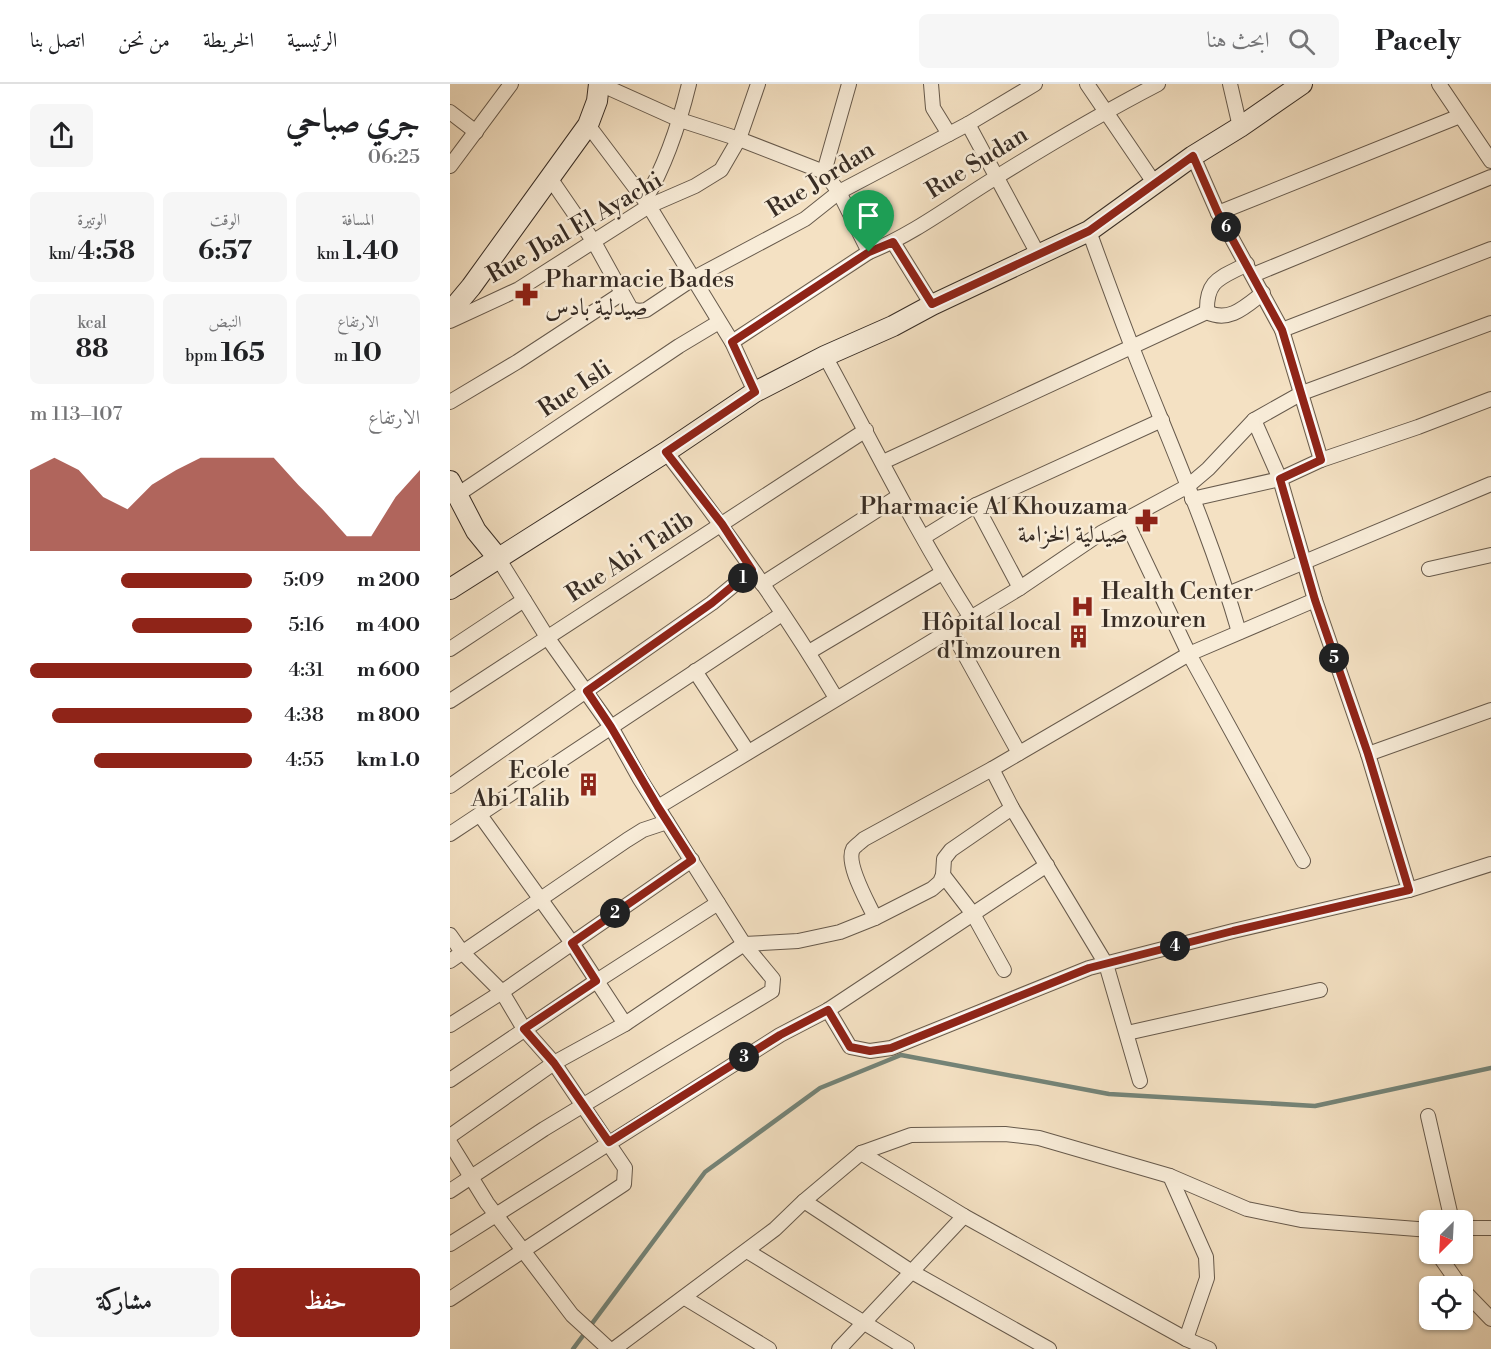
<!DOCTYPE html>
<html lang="ar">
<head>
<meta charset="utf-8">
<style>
	:root { --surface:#fff; --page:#f6f6f6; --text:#202124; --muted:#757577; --line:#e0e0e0; --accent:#8f2418 }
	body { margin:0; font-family:"Libre Bodoni",Amiri,serif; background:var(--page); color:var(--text); direction:rtl; height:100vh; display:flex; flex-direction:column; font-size:22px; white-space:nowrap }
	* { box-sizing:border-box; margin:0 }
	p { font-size:20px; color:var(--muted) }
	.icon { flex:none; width:33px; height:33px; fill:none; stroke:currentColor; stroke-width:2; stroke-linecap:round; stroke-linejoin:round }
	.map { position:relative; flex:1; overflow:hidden; direction:ltr }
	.drawer { display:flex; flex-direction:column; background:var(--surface); width:450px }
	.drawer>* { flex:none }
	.needle { width:39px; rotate:204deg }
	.controls { position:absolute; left:969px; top:1126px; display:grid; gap:12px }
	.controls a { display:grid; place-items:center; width:54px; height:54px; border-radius:9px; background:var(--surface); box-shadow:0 2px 4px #0004; font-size:30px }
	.pin { position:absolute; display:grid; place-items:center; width:51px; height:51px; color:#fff; margin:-62px -26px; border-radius:50% 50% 50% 0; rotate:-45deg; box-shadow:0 0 6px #0007 }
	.pin .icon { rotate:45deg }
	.km { position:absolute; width:30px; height:30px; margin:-15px; border-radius:50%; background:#222; color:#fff; font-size:16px; line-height:30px; text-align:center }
	.round { display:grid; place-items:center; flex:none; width:63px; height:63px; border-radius:9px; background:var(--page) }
	.headline { display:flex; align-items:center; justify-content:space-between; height:102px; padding:0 30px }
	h1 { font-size:33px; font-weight:700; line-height:45px }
	.stats { display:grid; grid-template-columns:repeat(3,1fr); gap:9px; height:102px; padding:6px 30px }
	.stats div { display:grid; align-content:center; border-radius:9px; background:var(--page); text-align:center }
	.stats b { font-size:26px; font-weight:700 }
	.stats small { font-size:16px; font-weight:400 }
	.stats p { font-size:16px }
	.chart { height:168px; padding:12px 30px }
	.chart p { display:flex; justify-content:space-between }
	.chart svg { width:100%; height:108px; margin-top:6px; fill:var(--accent); opacity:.7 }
	.primary-button { display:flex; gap:12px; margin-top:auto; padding:12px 30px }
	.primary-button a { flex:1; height:69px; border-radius:9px; background:var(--accent); color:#fff; font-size:24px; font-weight:700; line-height:69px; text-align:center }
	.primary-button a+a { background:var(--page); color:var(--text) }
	ul { padding:0 30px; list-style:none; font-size:20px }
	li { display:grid; grid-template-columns:96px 72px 1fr; align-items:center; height:45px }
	li i { height:15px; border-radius:8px; background:var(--accent) }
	header { display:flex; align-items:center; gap:36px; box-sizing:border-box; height:84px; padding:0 30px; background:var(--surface); border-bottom:2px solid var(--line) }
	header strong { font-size:28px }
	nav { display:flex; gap:33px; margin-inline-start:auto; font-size:21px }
	.search { width:420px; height:54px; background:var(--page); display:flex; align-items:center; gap:15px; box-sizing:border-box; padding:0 21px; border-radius:9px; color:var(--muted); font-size:22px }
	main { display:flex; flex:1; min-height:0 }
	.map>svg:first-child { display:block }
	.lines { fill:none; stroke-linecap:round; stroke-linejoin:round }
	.stream { stroke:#748478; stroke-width:4.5 }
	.street-casing { stroke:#675a4c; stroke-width:16 }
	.secondary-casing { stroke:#382d25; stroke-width:22 }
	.street { stroke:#f8ecd8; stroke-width:14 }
	.secondary { stroke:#f8ecd8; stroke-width:20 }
	.route-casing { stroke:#fff; stroke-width:12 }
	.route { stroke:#8f2418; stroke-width:8 }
	.labels { text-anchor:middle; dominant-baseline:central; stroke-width:5; stroke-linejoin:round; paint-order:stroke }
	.street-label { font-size:24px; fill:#382d25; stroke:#f8ecd8 }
	.poi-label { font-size:24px; fill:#382d25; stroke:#f8ecd8; text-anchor:end }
</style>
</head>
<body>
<header>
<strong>Pacely</strong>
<div class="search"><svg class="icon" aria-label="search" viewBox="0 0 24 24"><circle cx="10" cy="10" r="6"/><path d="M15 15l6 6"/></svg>ابحث هنا</div>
<nav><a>الرئيسية</a><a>الخريطة</a><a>من نحن</a><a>اتصل بنا</a></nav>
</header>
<main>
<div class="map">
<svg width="1041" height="1265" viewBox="0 0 1041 1265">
	<rect width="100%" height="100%" fill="#f4e1c3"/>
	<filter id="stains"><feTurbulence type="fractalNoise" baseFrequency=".00333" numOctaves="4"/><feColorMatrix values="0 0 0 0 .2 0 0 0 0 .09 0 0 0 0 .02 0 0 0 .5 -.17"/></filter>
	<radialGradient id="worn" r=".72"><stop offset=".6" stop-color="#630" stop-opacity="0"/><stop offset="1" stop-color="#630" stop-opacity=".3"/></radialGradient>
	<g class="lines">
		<polyline class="stream" points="123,1265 255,1088 370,1004 451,971 659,1010 865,1022 1041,984"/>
		<defs>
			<g id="street">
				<polyline points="150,0 230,36 289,55 374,88 389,108 419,168"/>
				<polyline points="481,0 483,24 499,50"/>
				<polyline points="637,0 705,100"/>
				<polyline points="780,0 790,43"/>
				<polyline points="989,0 1041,77"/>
				<polyline points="0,28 26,48"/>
				<polyline points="518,40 588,170"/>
				<polyline points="138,41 199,122 282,258 305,308"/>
				<polyline points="743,72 768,129 832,246 871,376"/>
				<polyline points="0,82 61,0"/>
				<polyline points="374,88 399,0"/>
				<polyline points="100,94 144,158 181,225 189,227 196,226 244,194 355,135 389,108 518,40 585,0"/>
				<path d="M195,116C216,80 229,41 239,0"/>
				<polyline points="768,129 1010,32"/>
				<path d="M639,147C653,186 667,224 682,263C719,357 761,451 789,548"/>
				<polyline points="443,158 482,221"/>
				<path d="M797,180C771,194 756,195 757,228C779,239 795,223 813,209"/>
				<polyline points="803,191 1041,93"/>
				<polyline points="0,237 69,205 199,122 245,102 271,86 289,55 308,0"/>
				<polyline points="832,246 1041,165"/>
				<path d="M282,258L419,168C464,150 504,119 545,94C598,61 652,29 708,0"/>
				<path d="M375,272C423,360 467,450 521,534"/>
				<polyline points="0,318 67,278 171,210"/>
				<polyline points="804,336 830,395 865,516 918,670 959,806"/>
				<path d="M216,368C277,447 335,528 386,614"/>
				<polyline points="433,378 757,228"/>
				<polyline points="7,411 229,262 269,238"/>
				<polyline points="742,415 830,395 871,376 968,343 1041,315"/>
				<polyline points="526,421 570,504"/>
				<polyline points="675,435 739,570 853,777"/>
				<polyline points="474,453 526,421 712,336"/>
				<polyline points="979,485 1041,471"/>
				<polyline points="312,500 449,412"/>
				<polyline points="778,510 1041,400"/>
				<polyline points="501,546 569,669"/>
				<polyline points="0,565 74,516"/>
				<polyline points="359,568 492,489"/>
				<polyline points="245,587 298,668"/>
				<polyline points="0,617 416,346"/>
				<polyline points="918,670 1041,626"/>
				<polyline points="542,685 562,724 656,880 690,997"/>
				<polyline points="0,702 262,519 302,486"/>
				<polyline points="208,723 570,504 651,449 738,402 758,385 804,336 852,309 1041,239"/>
				<polyline points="30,731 122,859 175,940"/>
				<polyline points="0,750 332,530"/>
				<polyline points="493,791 523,830 554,886"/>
				<path d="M425,834C419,820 395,780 403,765C405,762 411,758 414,755L542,685L739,570L865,516"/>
				<polyline points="0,851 12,868 52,908 74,945 104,979 175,1084 174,1100 0,1215"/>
				<polyline points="0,877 177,756 193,746 217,738"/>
				<polyline points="378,926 400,963 420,967 441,964 639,884 783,847 959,806 1041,780"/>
				<polyline points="0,941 52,908 242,776"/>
				<polyline points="677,949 870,906"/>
				<polyline points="0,996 142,900 268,819"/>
				<polyline points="978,1032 1002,1137"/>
				<polyline points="0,1052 104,979 175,940 294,860 348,857 390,848 425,834 482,805 490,798 493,791 494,775 501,766 562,724"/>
				<polyline points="0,1059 37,1119 122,1231 159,1265"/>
				<polyline points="411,1069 461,1051 555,1050 589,1054 720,1092 797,1125 851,1136 980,1146"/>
				<polyline points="720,1092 756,1173 757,1194 736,1255"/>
				<polyline points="0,1107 94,1045 322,907 323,895 294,860 268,819 190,695 161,643 97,553 48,474"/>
				<polyline points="354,1117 462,1188 599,1265"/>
				<polyline points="1012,1144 1041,1144"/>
				<polyline points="0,1160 330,951 378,926 597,781"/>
				<polyline points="297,1167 457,1265"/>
				<polyline points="988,1170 1011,1203"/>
				<polyline points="1012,1205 1041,1235"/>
				<polyline points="235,1214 319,1265"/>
				<polyline points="164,1265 325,1145 354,1117 411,1069 514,1132 736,1255 759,1265"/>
				<polyline points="389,1265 514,1132"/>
			</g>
			<g id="secondary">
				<polyline points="0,228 21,203 138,41 147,17 149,0"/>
				<polyline points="0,397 26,447 48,474"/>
				<polyline points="0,505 216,368 305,308 375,272 443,242 482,221 639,147 743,72 790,43 852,0"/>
			</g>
		</defs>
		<use href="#street" class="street-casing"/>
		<use href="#secondary" class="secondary-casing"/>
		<use href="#street" class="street"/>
		<use href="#secondary" class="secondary"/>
	</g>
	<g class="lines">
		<defs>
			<polygon id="route" points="743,72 768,129 832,246 871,376 830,395 865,516 918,670 959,806 783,847 639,884 441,964 420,967 400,963 378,926 330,951 159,1058 104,979 74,945 146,897 122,859 242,776 208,723 161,643 137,607 262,519 302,486 272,440 216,368 305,308 282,258 419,168 443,158 482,220 639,147"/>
		</defs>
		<use href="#route" class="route-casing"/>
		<use href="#route" class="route"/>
	</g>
	<defs>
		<symbol id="pharmacy-bare" viewBox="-9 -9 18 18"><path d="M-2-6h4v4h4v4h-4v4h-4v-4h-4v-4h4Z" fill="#8f2418" stroke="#f8ecd8" stroke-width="2.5" paint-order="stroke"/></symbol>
		<symbol id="hospital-bare" viewBox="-9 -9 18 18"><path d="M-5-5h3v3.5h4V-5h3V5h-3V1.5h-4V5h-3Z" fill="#8f2418" stroke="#f8ecd8" stroke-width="2.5" paint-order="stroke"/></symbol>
		<symbol id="building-bare" viewBox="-9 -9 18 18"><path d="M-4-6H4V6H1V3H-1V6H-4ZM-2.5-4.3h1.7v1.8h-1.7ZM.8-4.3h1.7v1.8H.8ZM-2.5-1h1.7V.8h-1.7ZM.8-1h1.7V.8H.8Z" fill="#8f2418" stroke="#f8ecd8" stroke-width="2.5" paint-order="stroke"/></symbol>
	</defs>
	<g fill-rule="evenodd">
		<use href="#pharmacy-bare" x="60" y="194" width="33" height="33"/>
		<use href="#pharmacy-bare" x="680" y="420" width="33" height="33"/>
		<use href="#hospital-bare" x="616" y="506" width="33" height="33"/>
		<use href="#building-bare" x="612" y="536" width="33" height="33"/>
		<use href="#building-bare" x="122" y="684" width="33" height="33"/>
	</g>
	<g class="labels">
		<g class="street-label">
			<text transform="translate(527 79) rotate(-32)">Rue Sudan</text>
			<text transform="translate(371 96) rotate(-32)">Rue Jordan</text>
			<text transform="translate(125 144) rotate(-30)">Rue Jbal El Ayachi</text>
			<text transform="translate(125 305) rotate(-34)">Rue Isli</text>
			<text transform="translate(180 473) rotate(-33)">Rue Abi Talib</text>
		</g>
		<g class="poi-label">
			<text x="95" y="196" text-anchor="start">Pharmacie Bades<tspan x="95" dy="28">صيدلية بادس</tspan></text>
			<text x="678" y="423">Pharmacie Al Khouzama<tspan x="678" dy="28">صيدلية الخزامة</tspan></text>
			<text x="651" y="508" text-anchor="start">Health Center<tspan x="651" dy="28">Imzouren</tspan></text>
			<text x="611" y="539">Hôpital local<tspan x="611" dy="28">d'Imzouren</tspan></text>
			<text x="120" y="687">Ecole<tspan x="120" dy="28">Abi Talib</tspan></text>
		</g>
	</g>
	<rect width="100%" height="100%" filter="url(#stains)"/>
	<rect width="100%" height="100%" fill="url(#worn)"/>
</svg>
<div class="controls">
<a><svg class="needle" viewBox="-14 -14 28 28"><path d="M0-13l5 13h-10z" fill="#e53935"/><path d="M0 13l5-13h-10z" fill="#757577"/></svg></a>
<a><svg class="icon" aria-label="locate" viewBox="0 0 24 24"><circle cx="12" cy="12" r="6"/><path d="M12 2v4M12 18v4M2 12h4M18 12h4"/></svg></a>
</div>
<div class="pin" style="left:419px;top:168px;background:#1e9e55"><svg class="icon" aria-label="arrive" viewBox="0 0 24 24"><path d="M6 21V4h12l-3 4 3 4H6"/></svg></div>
<b class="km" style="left:293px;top:494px">1</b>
<b class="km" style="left:165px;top:829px">2</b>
<b class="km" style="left:294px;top:973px">3</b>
<b class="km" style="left:725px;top:862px">4</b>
<b class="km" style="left:884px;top:574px">5</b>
<b class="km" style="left:776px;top:143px">6</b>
</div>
<section class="drawer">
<div class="headline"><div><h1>جري صباحي</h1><p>06:25</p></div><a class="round"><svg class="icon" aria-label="share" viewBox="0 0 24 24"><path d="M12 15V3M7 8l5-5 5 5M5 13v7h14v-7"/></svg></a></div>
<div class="stats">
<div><p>المسافة</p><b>1.40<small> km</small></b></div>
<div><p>الوقت</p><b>6:57</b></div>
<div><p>الوتيرة</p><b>4:58<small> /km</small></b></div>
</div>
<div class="stats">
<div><p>الارتفاع</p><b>10<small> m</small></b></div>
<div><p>النبض</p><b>165<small> bpm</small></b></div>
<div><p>kcal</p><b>88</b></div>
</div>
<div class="chart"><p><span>الارتفاع</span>107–113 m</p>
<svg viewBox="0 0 160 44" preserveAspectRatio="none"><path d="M0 44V11L10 6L20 11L30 22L40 27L50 17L60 11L70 6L80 6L90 6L100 6L110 17L120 27L130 38L140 38L150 22L160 11V44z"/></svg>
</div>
<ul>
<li><b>200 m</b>5:09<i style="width:59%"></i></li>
<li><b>400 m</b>5:16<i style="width:54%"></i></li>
<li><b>600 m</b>4:31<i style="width:100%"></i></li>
<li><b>800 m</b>4:38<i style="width:90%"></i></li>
<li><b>1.0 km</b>4:55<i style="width:71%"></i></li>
</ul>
<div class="primary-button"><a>حفظ</a><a>مشاركة</a></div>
</section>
</main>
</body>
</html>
